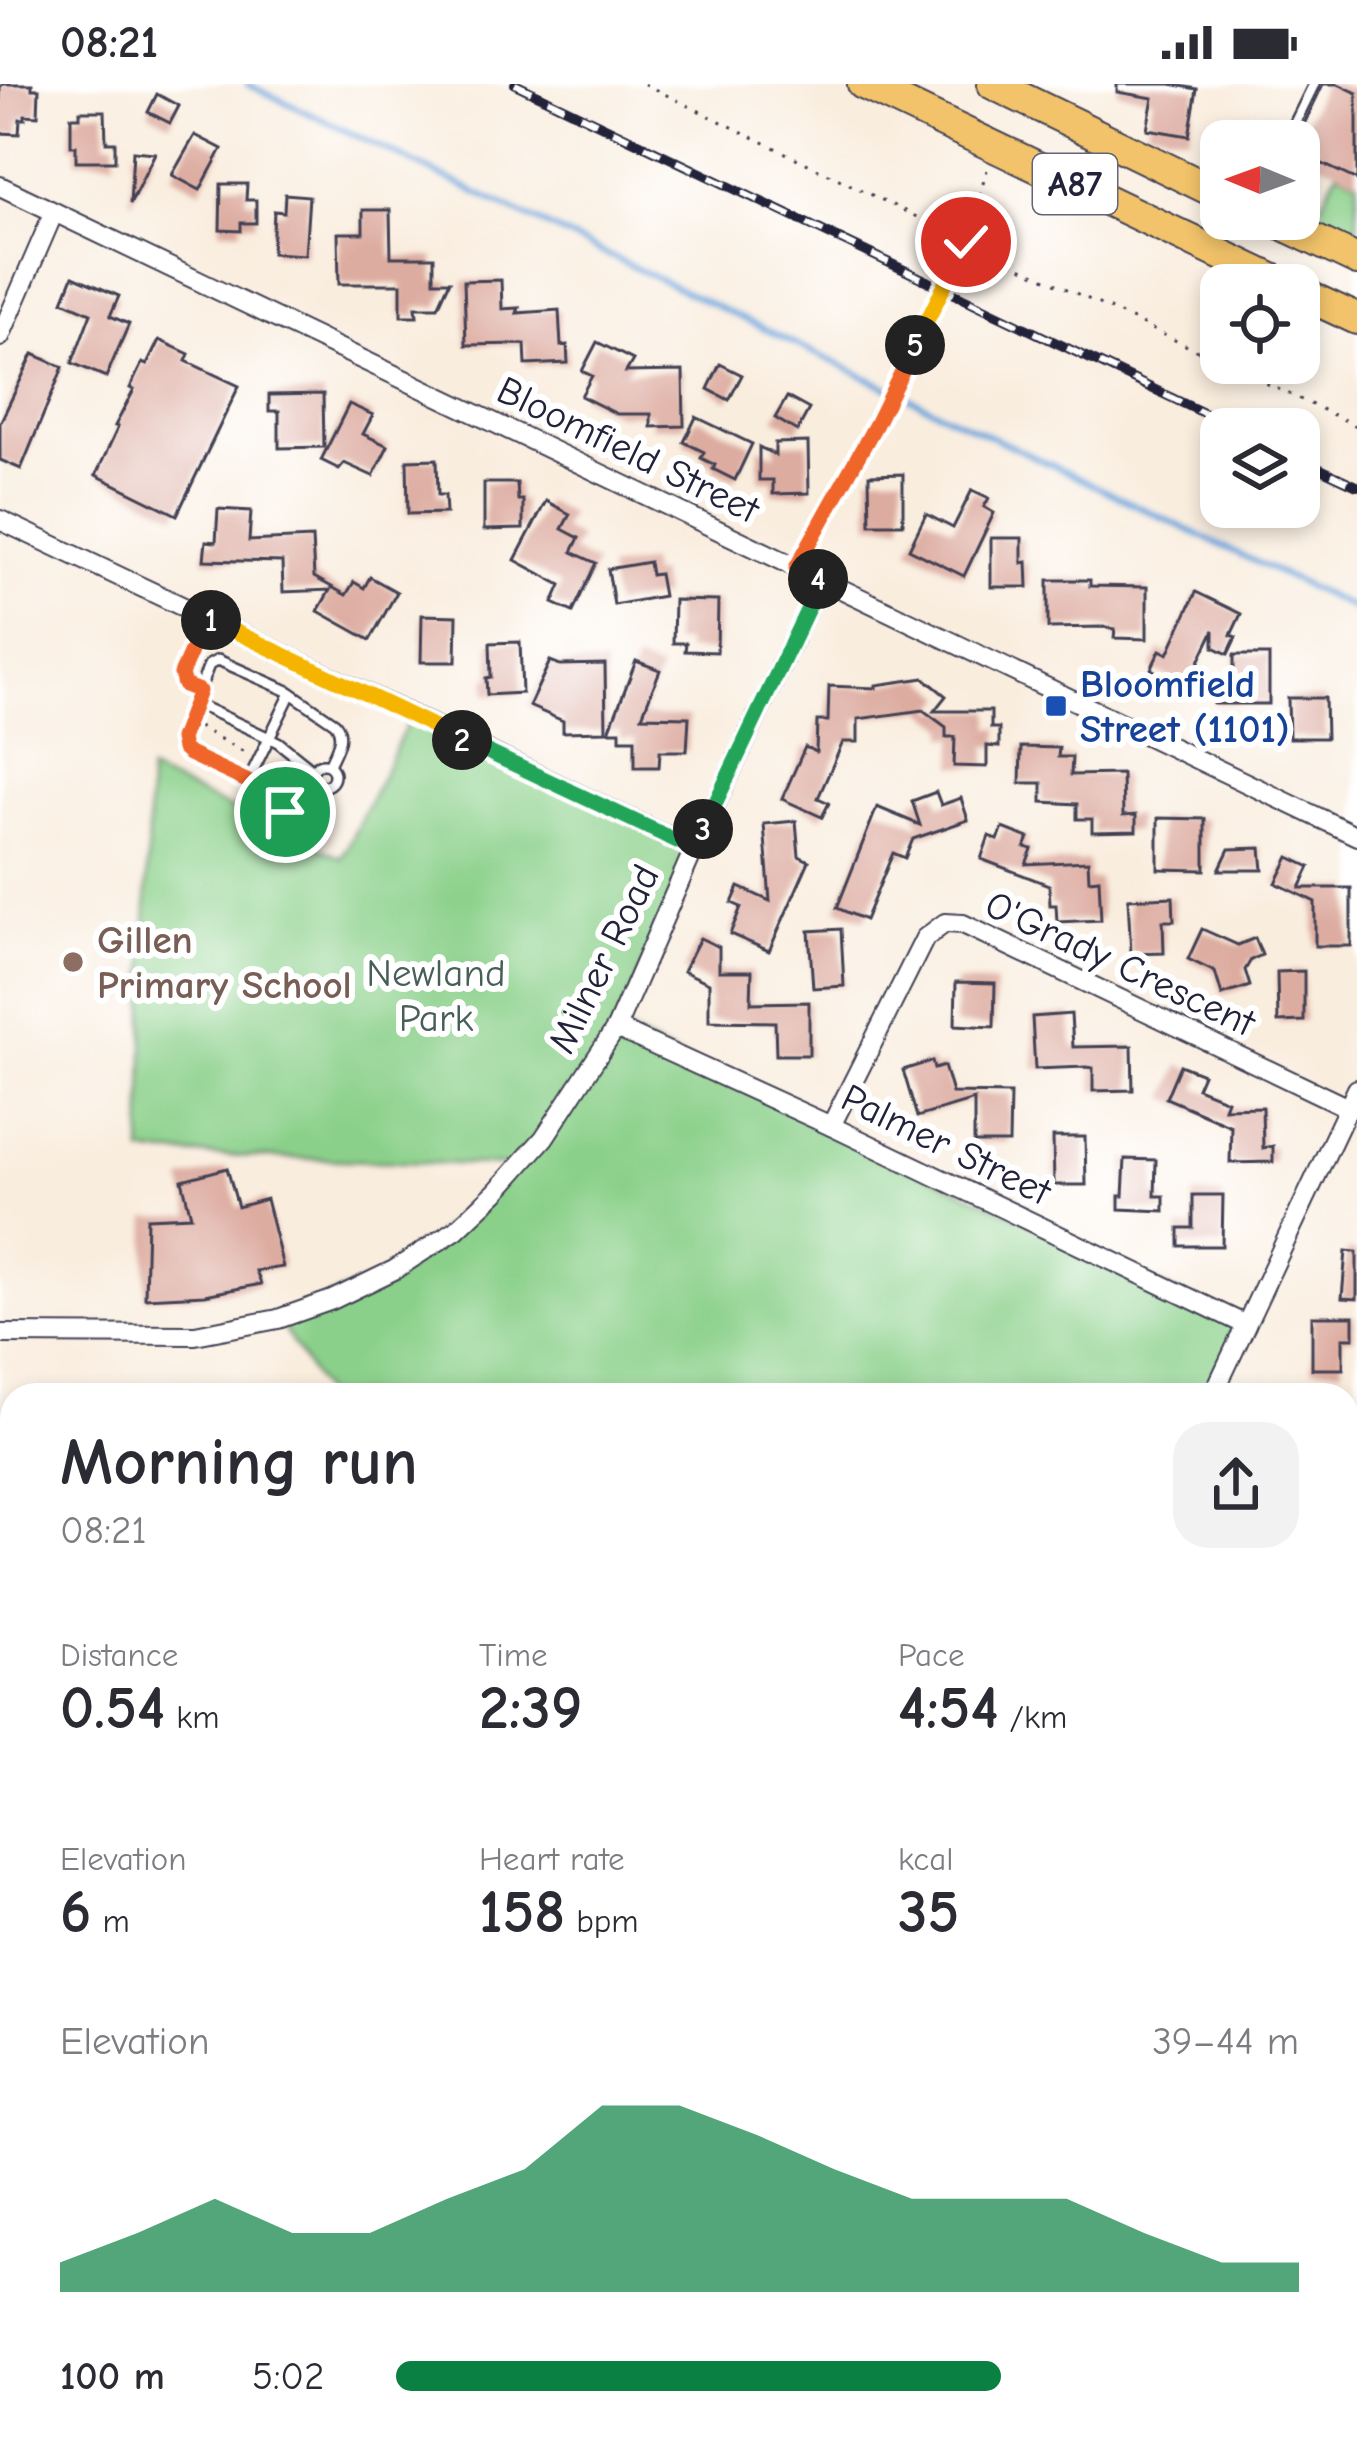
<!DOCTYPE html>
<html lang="en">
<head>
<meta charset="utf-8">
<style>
	:root { --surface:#fff; --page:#f2f2f3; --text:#2b2b33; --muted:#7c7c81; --accent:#0b8043 }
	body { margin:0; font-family:"Comic Neue",sans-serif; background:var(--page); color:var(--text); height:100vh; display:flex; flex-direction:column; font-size:45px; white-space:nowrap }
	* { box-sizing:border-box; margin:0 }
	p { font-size:39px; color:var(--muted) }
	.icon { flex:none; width:66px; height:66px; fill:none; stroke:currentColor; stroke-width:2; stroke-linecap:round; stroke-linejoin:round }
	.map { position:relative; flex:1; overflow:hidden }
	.drawer { position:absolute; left:0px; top:1299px; width:1359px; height:1065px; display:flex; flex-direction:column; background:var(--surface); border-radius:36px 36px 0 0; box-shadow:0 6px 18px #0003 }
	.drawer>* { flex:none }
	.needle { width:78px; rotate:271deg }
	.fabs { position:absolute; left:1200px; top:36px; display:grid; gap:24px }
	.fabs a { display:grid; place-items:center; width:120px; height:120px; border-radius:24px; background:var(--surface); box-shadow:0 6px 18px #0003; font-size:60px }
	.pin { position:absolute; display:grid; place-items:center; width:102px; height:102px; color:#fff; margin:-51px; border:6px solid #fff; border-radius:50%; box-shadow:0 3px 12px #0007 }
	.km { position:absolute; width:60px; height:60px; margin:-30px; border-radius:50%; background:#222; color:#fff; font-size:33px; line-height:60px; text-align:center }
	.round { display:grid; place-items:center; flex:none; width:126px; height:126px; border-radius:36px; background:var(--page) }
	.head { display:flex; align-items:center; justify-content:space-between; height:204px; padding:0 60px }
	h1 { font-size:66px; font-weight:700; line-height:90px }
	.stats { display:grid; grid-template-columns:repeat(3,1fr); gap:18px; height:204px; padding:12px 60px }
	.stats div { display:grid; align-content:center }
	.stats b { font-size:60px; font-weight:700 }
	.stats small { font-size:33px; font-weight:400 }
	.stats p { font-size:33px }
	.chart { height:336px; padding:24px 60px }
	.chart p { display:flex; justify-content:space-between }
	.chart svg { width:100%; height:216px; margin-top:12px; fill:var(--accent); opacity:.7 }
	ul { padding:0 60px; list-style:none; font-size:39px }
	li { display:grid; grid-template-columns:192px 144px 1fr; align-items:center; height:90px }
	li i { height:30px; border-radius:15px; background:var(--accent) }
	.status { display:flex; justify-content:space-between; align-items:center; height:84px; padding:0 60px; background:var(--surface); direction:ltr }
	.status svg { height:33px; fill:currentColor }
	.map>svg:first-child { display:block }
	.green { fill:#8bd08a; stroke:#567962; stroke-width:3 }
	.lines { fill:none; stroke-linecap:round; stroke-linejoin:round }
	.stream { stroke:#6aa4da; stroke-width:6 }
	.building { fill:#ddaca0 }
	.service-casing { stroke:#424053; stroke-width:14 }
	.minor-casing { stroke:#424053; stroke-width:22 }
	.trunk-casing { stroke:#424053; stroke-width:34 }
	.path { stroke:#424053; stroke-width:3; stroke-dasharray:3 9; stroke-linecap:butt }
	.service { stroke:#fff; stroke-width:9 }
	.minor { stroke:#fff; stroke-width:18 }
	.trunk { stroke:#f2c36a; stroke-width:30 }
	.rail-casing { stroke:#22223b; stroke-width:10 }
	.rail { stroke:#fff; stroke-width:6; stroke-dasharray:18; stroke-linecap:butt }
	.split-1-casing { stroke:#fff; stroke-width:24 }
	.split-2-casing { stroke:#fff; stroke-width:24 }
	.split-3-casing { stroke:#fff; stroke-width:24 }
	.split-4-casing { stroke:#fff; stroke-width:24 }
	.split-5-casing { stroke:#fff; stroke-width:24 }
	.split-6-casing { stroke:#fff; stroke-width:24 }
	.split-1 { stroke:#f0652b; stroke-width:15 }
	.split-2 { stroke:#f5b400; stroke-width:15 }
	.split-3 { stroke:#22a559; stroke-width:15 }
	.split-4 { stroke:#22a559; stroke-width:15 }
	.split-5 { stroke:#f0652b; stroke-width:15 }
	.split-6 { stroke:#f5b400; stroke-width:15 }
	.transit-dot { fill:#1a4fb4; stroke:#fff; stroke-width:4.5 }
	.education-dot { fill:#8d6e63; stroke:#fff; stroke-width:4.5 }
	.labels { text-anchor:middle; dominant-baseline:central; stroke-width:12; stroke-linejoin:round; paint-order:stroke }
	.shield { fill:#fff; stroke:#646476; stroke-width:3 }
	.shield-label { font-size:36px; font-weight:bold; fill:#22223b }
	.street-label { font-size:39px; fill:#22223b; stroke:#fff }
	.transit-label { font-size:39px; font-weight:bold; fill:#164399; stroke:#fff; text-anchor:start }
	.education-label { font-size:39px; font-weight:bold; fill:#785e54; stroke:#fff; text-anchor:start }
	.park-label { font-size:39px; fill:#475f57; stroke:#fff }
</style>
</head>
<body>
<div class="status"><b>08:21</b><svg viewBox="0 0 49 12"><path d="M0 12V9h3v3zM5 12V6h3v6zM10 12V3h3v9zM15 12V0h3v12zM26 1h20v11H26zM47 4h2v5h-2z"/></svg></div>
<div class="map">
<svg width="1357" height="2362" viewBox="0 0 1357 2362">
	<rect width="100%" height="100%" fill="#fff"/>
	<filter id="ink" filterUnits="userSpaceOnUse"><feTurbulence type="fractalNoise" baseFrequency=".00833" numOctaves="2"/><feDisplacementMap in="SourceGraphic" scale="24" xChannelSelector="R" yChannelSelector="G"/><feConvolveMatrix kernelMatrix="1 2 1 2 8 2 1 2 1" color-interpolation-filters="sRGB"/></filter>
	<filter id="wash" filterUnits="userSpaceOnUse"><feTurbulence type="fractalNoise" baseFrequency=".004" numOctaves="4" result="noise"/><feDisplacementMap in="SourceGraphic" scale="48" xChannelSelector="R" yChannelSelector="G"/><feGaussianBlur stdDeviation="2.7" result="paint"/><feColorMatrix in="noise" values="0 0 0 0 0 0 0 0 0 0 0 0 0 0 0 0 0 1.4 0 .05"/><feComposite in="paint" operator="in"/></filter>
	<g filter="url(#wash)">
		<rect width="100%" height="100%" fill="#f9edde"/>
		<g class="green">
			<polygon points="1337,87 1357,96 1357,148 1317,129"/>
			<polygon points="411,632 694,765 616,943 1246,1241 1213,1311 324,1311 278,1235 394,1186 518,1082 142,1069 149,688 342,774"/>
		</g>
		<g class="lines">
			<polyline class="stream" points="247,0 1357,526"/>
		</g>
		<g id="blocks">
			<g class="building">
				<polygon points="3,0 32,0 32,5 39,5 38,32 25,31 25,35 20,35 19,50 0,49 0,3"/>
				<polygon points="1117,0 1170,0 1197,5 1189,52 1147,45 1153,14 1117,8"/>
				<polygon points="1323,0 1338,0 1357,9 1357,96 1310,74 1317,61 1299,62 1299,57 1296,57"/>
				<polygon points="157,10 179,22 170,39 148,28"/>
				<polygon points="80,27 105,27 106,58 115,58 115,77 76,77 76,62 71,62 71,33 80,33"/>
				<polygon points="195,51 222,65 200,106 172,91"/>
				<polygon points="133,67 155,69 130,120"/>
				<polygon points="221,100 247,100 246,116 256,116 256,139 241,139 241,147 220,146"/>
				<polygon points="285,110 309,112 305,171 272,169 274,127 284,128"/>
				<polygon points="363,126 390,126 391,173 434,173 434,197 450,197 438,223 416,223 417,232 401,232 401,200 339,200 338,149 363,149"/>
				<polygon points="73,192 119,212 110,232 129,240 106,293 72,279 91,229 63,217"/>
				<polygon points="501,196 502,225 519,224 517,229 559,226 561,262 567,261 568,279 526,281 525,260 466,261 464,197"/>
				<polygon points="159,256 189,270 186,277 239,302 177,431 96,391 118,343 115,342 134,306 130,304 142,279 147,281"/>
				<polygon points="597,258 633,276 626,288 683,287 684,342 651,343 651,330 617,330 581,312 592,292 582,287"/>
				<polygon points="33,270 63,283 21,385 0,376 0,339"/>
				<polygon points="720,280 742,291 729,316 708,305"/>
				<polygon points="323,310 324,363 279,364 279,327 269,327 269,311"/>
				<polygon points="787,313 809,325 797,347 775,334"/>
				<polygon points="349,320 373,331 363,350 388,362 373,392 344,379 339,385 321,376"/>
				<polygon points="696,333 752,360 735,396 713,385 715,381 701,374 704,368 684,358"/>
				<polygon points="808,358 809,409 773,410 773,396 759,396 759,363 775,371 775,359"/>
				<polygon points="437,375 438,411 445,411 446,429 408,430 407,376"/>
				<polygon points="903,390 903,440 870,440 869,391"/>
				<polygon points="484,399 517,399 518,416 523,416 523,445 484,446"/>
				<polygon points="972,406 989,414 984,423 994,429 964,492 909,465 926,430 953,444"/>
				<polygon points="546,417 570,430 562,445 579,454 572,468 596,479 573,528 553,519 561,501 515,476"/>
				<polygon points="218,425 251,427 249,457 312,454 314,493 346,511 354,498 364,504 370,493 397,508 370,556 318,527 330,506 283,508 282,478 204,476 206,457 216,458"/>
				<polygon points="991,454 1022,454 1022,479 1027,478 1028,503 991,503"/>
				<polygon points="649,478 651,491 659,490 663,512 614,521 608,485"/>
				<polygon points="1048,496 1090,496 1090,502 1147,503 1147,555 1114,554 1115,545 1103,543 1048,544"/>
				<polygon points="1196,508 1241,530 1231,551 1236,553 1228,570 1214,563 1214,546 1187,603 1151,585 1160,566 1168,570"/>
				<polygon points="674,516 718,517 717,568 685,567 686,559 673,559"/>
				<polygon points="422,531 457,532 456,578 421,578"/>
				<polygon points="520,558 522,609 487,611 486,594 491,593 490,559"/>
				<polygon points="1234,571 1269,571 1269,620 1214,620 1214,602 1234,602"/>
				<polygon points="550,577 560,581 605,580 606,647 563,648 563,637 529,622"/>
				<polygon points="636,577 660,586 642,632 689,633 687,667 660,667 659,683 635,683 635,655 620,655 620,647 609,647"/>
				<polygon points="924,594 946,612 934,627 991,627 991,644 999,644 999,663 987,662 987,683 954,682 955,653 946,653 946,643 923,626 858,635 858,658 843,658 818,714 829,719 822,733 782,715 805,663 816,668 817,637 828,637 829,602 876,604 876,601"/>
				<polygon points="1288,614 1325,614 1326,654 1289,654"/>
				<polygon points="1021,663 1059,664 1058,673 1072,673 1071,691 1122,690 1123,732 1136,731 1136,747 1092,748 1092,735 1077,735 1077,720 1042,718 1042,699 1020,699"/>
				<polygon points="936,708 941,721 961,714 968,736 913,755 905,774 893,769 865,836 837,824 877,723 920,741 912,717"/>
				<polygon points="1158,734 1205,735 1205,786 1158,785"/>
				<polygon points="796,737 799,772 809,777 769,867 730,850 741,823 732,819 739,803 770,817 764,740"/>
				<polygon points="1003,744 1029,754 1025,763 1032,765 1026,780 1088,777 1089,796 1099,795 1101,836 1057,838 1056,821 1050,821 1049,801 981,775 989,752 998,756"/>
				<polygon points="1261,764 1263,786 1219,786 1229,765"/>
				<polygon points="1289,773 1310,783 1300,804 1351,804 1351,862 1315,862 1315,818 1276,799"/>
				<polygon points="1173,813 1174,837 1163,837 1164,869 1131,870 1128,815"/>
				<polygon points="841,845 844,902 813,904 809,847"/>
				<polygon points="1202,845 1238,861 1255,854 1262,871 1251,876 1245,886 1250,902 1222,911 1215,888 1188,875"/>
				<polygon points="700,854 719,863 719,887 752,887 751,919 809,918 809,971 776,971 775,938 709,937 709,899 683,887"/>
				<polygon points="1304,887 1304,937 1278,938 1277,888"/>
				<polygon points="956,898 995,899 994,943 955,941"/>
				<polygon points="1071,930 1073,963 1132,962 1133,1006 1093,1007 1093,984 1086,983 1035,985 1032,933"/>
				<polygon points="932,977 934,985 944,982 952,1009 1010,1010 1009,1059 974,1059 974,1016 917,1033 903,986"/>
				<polygon points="1180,981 1203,990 1197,1004 1227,1016 1224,1024 1262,1023 1263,1064 1273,1062 1273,1078 1230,1079 1231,1042 1166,1014"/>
				<polygon points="1053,1053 1085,1053 1086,1101 1054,1101"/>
				<polygon points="1125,1075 1156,1076 1155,1112 1164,1112 1164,1127 1119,1125 1119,1112 1123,1112"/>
				<polygon points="227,1084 238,1123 266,1115 283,1183 256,1187 261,1200 205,1211 145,1214 147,1134 191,1132 182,1096"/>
				<polygon points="1193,1111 1223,1111 1222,1162 1179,1162 1179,1144 1193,1144"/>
				<polygon points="1346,1167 1357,1168 1357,1215 1342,1214"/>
				<polygon points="1312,1232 1354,1232 1354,1254 1343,1254 1343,1285 1312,1285"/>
			</g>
		</g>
	</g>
	<g filter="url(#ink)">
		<use href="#blocks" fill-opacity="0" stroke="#424053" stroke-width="3"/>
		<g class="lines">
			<defs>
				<g id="service">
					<polyline points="1286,57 1314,0"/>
					<polyline points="199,606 184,601 180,593 206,534"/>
					<polyline points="194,619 278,658 313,686"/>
					<circle cx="323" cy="691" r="11"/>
					<polyline points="248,697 291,609"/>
					<path d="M319,701L304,727L285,728L255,701L183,665L182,651L209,581L218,576L288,607L335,639C346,652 335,667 329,681"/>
					<polyline points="565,2352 568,2362"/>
					<polyline points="691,2362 701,2352"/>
				</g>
				<g id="minor">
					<polyline points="0,102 1357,752"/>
					<polyline points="0,253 54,128"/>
					<polyline points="0,436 694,765"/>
					<polyline points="616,944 831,1042 1246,1241"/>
					<polyline points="831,1042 925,854 945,839 963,840 1348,1024"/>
					<polyline points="0,1250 195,1251 278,1235 332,1216 394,1186 456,1146 496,1108 544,1054 616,944 694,765 821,497"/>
					<polyline points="1213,1311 1357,1005"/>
					<polyline points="1347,1536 1357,1541"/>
					<polyline points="1347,1796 1357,1800"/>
					<polyline points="1347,2056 1357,2048"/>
					<polyline points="0,2251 12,2256"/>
					<polyline points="461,2352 463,2362"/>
					<polyline points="6,2362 12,2347"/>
					<polyline points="984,2362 994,2352"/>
				</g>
				<g id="trunk">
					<polyline points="863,0 1285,201"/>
					<polyline points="993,0 1221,111"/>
					<polyline points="1271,135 1357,176"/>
					<polyline points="1299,208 1357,235"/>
				</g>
			</defs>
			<use href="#service" class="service-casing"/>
			<use href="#minor" class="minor-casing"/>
			<use href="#trunk" class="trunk-casing"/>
			<g class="path">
				<polyline points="644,0 966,157 1221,278"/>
				<polyline points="1223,279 1357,342"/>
				<polyline points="805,466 876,340 966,157 987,86"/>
				<polyline points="198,643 248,670"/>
				<polyline points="272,684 298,712"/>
			</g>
			<use href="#service" class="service"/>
			<use href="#minor" class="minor"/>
			<use href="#trunk" class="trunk"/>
			<defs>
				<g id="rail">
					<polyline points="515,0 1237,345"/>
					<polyline points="1299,375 1357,402"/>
				</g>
			</defs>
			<use href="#rail" class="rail-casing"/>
			<use href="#rail" class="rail"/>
		</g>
	</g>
	<g class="lines" filter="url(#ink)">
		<defs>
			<polyline id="split-1" points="211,536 206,534 181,590 184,601 199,607 181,655 183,665 189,670 255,701 285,728"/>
			<polyline id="split-2" points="211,536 462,656"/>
			<polyline id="split-3" points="462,656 694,765 703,745"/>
			<polyline id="split-4" points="703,745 821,497 818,495"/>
			<polyline id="split-5" points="818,495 796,484 876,340 915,261"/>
			<polyline id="split-6" points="915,261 966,158"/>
		</defs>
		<use href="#split-1" class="split-1-casing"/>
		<use href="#split-2" class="split-2-casing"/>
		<use href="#split-3" class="split-3-casing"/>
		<use href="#split-4" class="split-4-casing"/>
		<use href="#split-5" class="split-5-casing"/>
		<use href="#split-6" class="split-6-casing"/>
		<use href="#split-1" class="split-1"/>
		<use href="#split-2" class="split-2"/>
		<use href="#split-3" class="split-3"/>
		<use href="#split-4" class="split-4"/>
		<use href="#split-5" class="split-5"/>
		<use href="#split-6" class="split-6"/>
	</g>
	<rect class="transit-dot" x="1044" y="610" width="24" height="24" rx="6"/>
	<circle class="education-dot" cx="73" cy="878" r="12"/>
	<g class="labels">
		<rect class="shield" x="1033" y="70" width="84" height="60" rx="9"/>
		<g class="shield-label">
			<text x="1075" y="100">A87</text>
		</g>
		<g class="street-label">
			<text transform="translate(628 366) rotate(26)">Bloomfield Street</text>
			<text transform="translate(604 875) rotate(-64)">Milner Road</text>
			<text transform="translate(1120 880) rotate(25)">O'Grady Crescent</text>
			<text transform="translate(946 1061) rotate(26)">Palmer Street</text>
		</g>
		<g class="transit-label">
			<text x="1080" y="600">Bloomfield<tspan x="1080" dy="45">Street (1101)</tspan></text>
		</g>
		<g class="education-label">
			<text x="97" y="856">Gillen<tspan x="97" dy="45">Primary School</tspan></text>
		</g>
		<g class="park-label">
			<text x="436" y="889">Newland<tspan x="436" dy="45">Park</tspan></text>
		</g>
	</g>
</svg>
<div class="fabs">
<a><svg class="needle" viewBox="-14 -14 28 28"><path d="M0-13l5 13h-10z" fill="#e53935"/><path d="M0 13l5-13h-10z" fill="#7c7c81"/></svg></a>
<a><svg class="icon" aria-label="locate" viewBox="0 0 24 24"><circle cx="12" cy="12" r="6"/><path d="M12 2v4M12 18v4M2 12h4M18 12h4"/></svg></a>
<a><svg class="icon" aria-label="layers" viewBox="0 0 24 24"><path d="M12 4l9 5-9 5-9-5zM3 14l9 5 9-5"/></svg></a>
</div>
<div class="pin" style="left:285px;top:728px;background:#1e9e55"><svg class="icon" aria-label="arrive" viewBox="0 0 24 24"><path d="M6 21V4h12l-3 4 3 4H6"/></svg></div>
<div class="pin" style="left:966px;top:158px;background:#d93025"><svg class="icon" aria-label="check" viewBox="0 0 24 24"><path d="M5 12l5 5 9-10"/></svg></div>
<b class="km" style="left:211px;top:536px">1</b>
<b class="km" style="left:462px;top:656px">2</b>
<b class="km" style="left:703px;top:745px">3</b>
<b class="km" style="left:818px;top:495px">4</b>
<b class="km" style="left:915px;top:261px">5</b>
<section class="drawer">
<div class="head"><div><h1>Morning run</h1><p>08:21</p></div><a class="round"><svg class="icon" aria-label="share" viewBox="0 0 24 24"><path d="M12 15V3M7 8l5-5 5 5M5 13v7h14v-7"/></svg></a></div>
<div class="stats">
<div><p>Distance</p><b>0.54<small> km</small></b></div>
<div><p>Time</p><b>2:39</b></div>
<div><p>Pace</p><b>4:54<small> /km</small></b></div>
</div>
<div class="stats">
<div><p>Elevation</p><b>6<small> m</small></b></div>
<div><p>Heart rate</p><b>158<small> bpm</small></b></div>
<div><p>kcal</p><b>35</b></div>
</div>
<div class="chart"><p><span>Elevation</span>39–44 m</p>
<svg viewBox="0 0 160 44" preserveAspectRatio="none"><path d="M0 44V38L10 32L20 25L30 32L40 32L50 25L60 19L70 6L80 6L90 12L100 19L110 25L120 25L130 25L140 32L150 38L160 38V44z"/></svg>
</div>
<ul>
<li><b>100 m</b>5:02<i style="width:67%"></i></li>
</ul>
</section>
</div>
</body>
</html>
